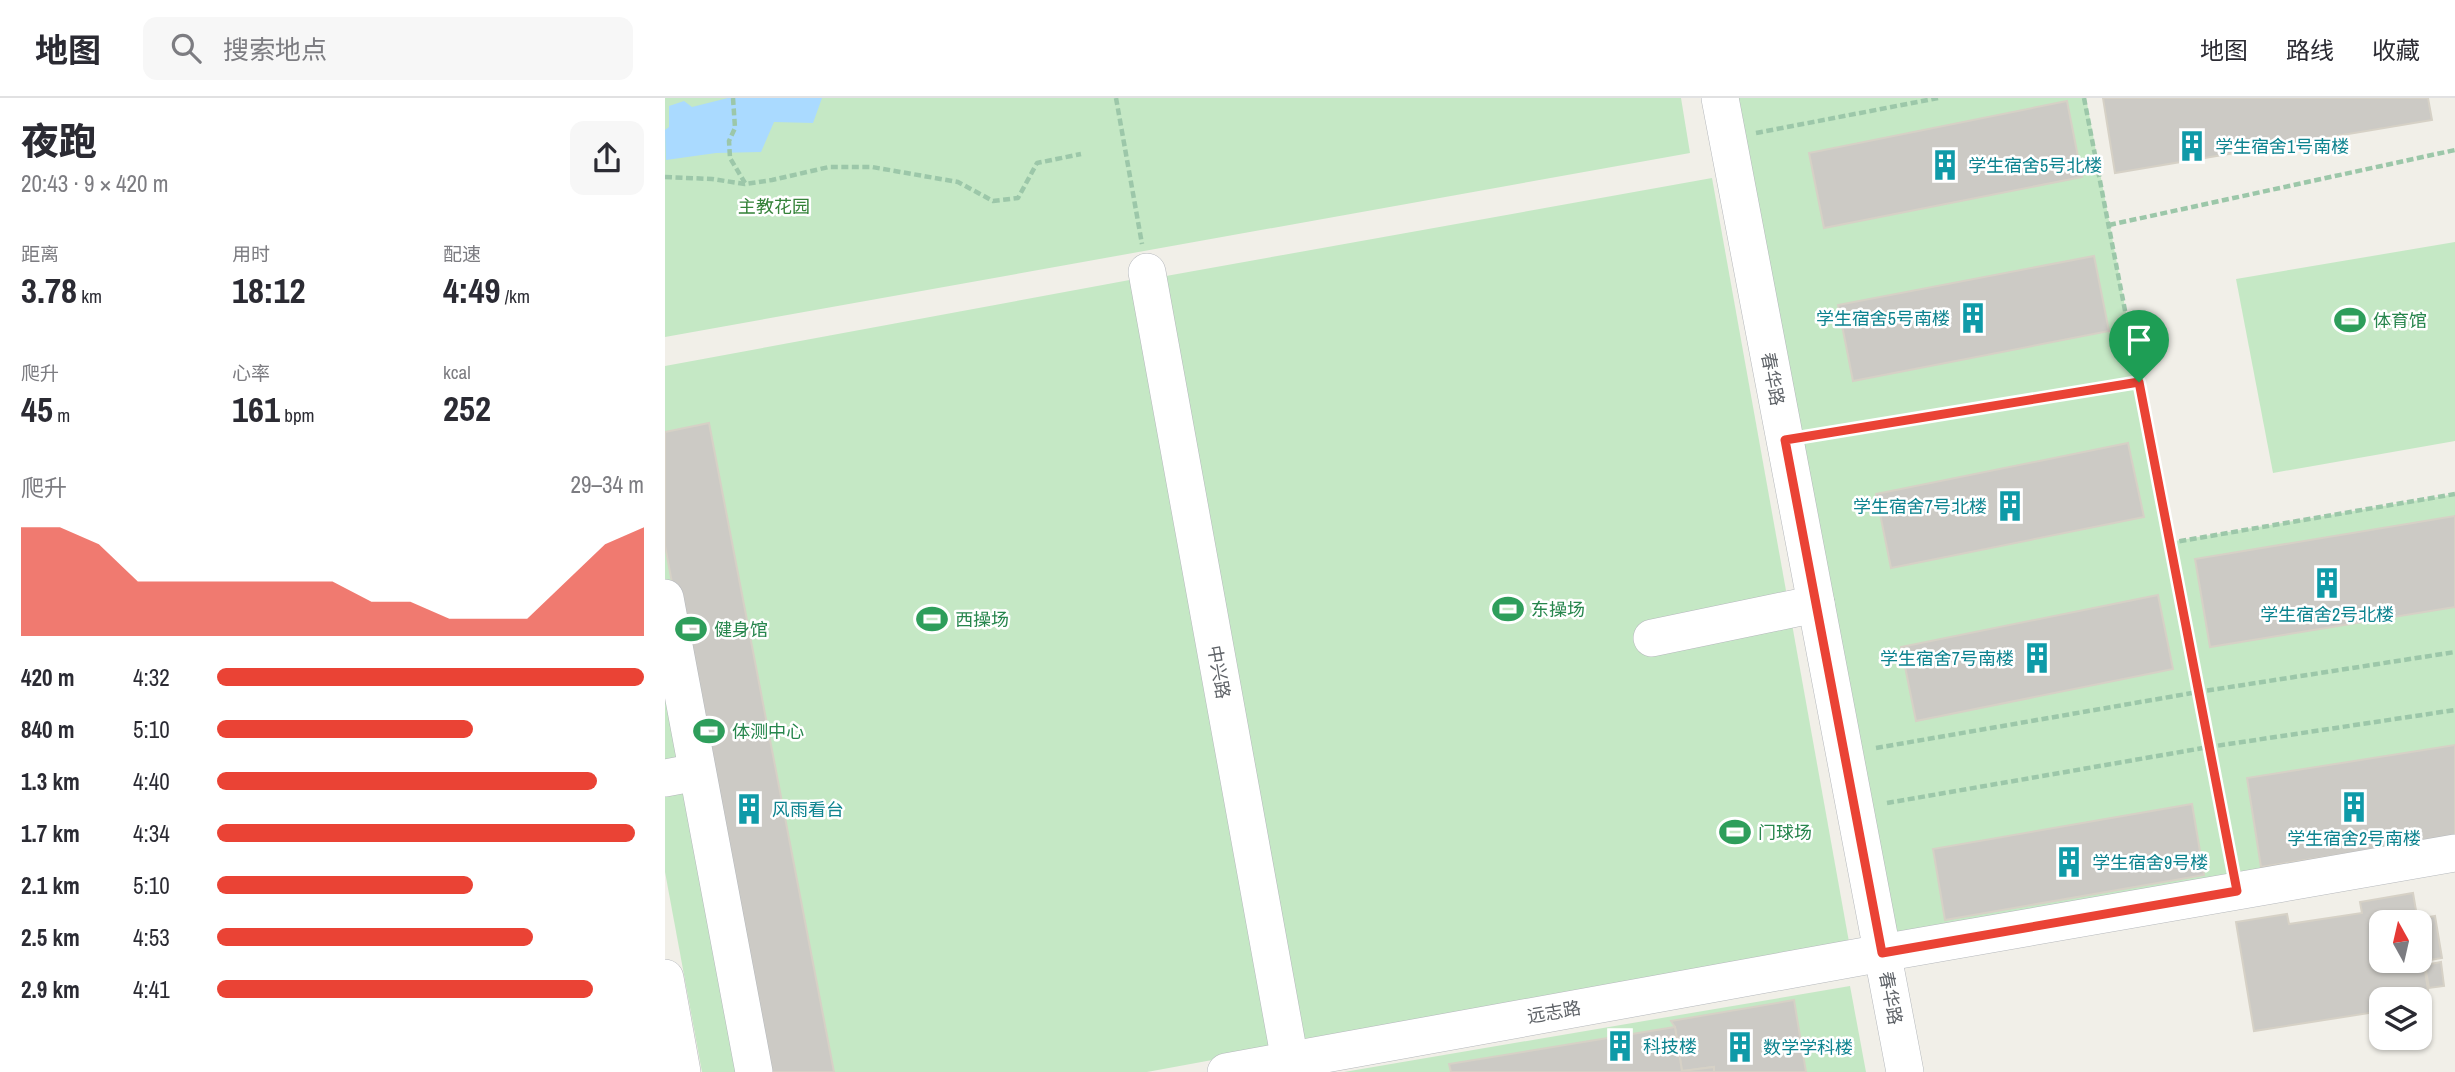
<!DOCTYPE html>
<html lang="zh">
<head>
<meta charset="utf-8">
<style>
	:root { --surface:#fff; --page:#f7f7f7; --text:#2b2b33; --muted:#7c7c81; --line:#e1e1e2; --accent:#ea4335 }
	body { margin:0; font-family:"Archivo Narrow","Noto Sans SC",sans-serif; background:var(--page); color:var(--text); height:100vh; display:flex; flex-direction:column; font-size:26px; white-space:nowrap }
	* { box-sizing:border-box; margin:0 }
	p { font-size:23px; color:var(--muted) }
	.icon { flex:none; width:38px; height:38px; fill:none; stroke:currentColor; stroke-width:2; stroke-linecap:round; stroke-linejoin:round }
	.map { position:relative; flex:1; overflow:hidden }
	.drawer { display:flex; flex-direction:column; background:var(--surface); width:665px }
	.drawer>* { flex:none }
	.needle { width:46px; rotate:352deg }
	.controls { position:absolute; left:1704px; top:812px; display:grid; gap:14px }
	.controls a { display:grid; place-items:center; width:63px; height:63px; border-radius:14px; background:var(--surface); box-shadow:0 2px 5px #0004; font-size:35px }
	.pin { position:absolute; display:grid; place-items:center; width:60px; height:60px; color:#fff; margin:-72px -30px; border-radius:50% 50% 50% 0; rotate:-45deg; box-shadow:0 0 7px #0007 }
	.pin .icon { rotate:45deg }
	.round { display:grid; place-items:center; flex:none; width:74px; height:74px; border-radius:14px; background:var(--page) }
	.head { display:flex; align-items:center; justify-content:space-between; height:119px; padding:0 21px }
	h1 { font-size:38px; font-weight:800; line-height:52px }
	.stats { display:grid; grid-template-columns:repeat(3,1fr); gap:10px; height:119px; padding:7px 21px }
	.stats div { display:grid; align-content:center }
	.stats b { font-size:35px; font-weight:800 }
	.stats small { font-size:19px; font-weight:400 }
	.stats p { font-size:19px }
	.chart { height:196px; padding:14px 21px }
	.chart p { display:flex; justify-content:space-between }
	.chart svg { width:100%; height:126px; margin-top:7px; fill:var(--accent); opacity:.7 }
	ul { padding:0 21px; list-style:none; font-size:23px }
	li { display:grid; grid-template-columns:112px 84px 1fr; align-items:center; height:52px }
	li i { height:18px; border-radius:9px; background:var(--accent) }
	header { display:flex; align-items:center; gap:42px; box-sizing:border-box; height:98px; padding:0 35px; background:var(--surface); border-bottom:2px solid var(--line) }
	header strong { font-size:33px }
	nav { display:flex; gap:38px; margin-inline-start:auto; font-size:24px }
	.search { width:490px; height:63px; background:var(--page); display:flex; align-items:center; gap:18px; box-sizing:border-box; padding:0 24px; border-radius:14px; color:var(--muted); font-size:26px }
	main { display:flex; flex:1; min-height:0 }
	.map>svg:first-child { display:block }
	.green { fill:#c5e8c5 }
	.water { fill:#aadaff }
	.building { fill:#cccac5; stroke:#d6d1c6; stroke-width:2 }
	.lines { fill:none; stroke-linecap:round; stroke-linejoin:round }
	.minor-casing { stroke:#b5b8bc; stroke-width:38 }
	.path { stroke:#9cc7a9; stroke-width:4.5; stroke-dasharray:7 3.5; stroke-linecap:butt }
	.minor { stroke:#fff; stroke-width:37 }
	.route-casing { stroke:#fff; stroke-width:14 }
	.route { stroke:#ea4335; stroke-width:9 }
	.labels { text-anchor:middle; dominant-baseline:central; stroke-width:5; stroke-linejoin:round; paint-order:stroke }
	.culture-label { font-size:18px; fill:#0d838f; stroke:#fff; text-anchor:start }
	.park-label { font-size:18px; fill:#348238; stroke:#fff }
	.leisure-label { font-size:18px; fill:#27864d; stroke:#fff; text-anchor:start }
	.street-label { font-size:18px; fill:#5f6368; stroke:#fff }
</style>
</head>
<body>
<header>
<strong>地图</strong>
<div class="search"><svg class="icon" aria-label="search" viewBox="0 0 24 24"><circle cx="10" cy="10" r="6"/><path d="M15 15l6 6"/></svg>搜索地点</div>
<nav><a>地图</a><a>路线</a><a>收藏</a></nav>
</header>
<main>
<section class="drawer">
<div class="head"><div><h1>夜跑</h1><p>20:43 · 9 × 420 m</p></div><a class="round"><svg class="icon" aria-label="share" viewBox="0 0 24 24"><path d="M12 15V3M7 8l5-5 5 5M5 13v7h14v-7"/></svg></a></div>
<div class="stats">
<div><p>距离</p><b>3.78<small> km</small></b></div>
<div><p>用时</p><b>18:12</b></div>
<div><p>配速</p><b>4:49<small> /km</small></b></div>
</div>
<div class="stats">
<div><p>爬升</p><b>45<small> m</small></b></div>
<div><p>心率</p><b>161<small> bpm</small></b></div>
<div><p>kcal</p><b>252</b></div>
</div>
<div class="chart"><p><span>爬升</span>29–34 m</p>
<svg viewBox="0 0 160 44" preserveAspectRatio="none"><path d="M0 44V6L10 6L20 12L30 25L40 25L50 25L60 25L70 25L80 25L90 32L100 32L110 38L120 38L130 38L140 25L150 12L160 6V44z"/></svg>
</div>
<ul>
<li><b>420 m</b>4:32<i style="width:100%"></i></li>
<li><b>840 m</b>5:10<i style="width:60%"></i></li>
<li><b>1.3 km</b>4:40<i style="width:89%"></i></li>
<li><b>1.7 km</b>4:34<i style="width:98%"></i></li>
<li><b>2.1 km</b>5:10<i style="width:60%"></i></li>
<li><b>2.5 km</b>4:53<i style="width:74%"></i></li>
<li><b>2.9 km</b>4:41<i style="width:88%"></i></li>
</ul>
</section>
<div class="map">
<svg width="1790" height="974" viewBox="0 0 1790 974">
	<rect width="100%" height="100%" fill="#f1efe8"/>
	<g class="green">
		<polygon points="0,0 1016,0 1025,55 0,239"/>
		<polygon points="1052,0 1421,0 1504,444 1790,396 1790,757 1217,855"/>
		<polygon points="1047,80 1184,844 639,942 501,178"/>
		<polygon points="1790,144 1790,343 1608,375 1571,181"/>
		<polygon points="470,181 612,950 482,974 37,974 0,774 0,268"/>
		<polygon points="1185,888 1201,974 679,974"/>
	</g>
	<polygon class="water" points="63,0 157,0 148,25 109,24 96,54 51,55 1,62 0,32 4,29 4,8 19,3 27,9"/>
	<g class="building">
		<polygon points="1438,0 1763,0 1767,22 1450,75"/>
		<polygon points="1402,3 1417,79 1159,130 1144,55"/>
		<polygon points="1429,158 1444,233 1188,283 1173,207"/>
		<polygon points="44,325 169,974 101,974 0,448 0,334"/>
		<polygon points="1463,345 1479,419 1226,470 1211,396"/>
		<polygon points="1790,418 1790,509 1545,549 1530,461"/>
		<polygon points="1493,497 1508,571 1251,623 1236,549"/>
		<polygon points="1790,647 1790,739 1596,769 1582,680"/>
		<polygon points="1527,706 1539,777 1280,822 1268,751"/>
		<polygon points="1748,795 1753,824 1717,824 1717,863 1755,863 1755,841 1765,905 1755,907 1755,901 1717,901 1717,913 1589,933 1571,824 1622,816 1624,826 1697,815 1695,804"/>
		<polygon points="1770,818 1777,860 1759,863 1755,824 1753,821"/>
		<polygon points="1776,864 1779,888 1764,890 1760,867"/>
		<polygon points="1129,902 1141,974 1049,974 1049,969 1017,973 1010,929 1006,923"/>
		<polygon points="1010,929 1017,973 1049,969 1049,974 786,974 784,966"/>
	</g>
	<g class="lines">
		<defs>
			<g id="minor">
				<polyline points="1055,0 1240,974"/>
				<polyline points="482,174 627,974"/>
				<polyline points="0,500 89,974"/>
				<polyline points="987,540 1151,506"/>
				<polyline points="0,680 32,674"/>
				<polyline points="0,880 17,974"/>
				<polyline points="561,974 1217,855 1790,755"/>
			</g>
		</defs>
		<use href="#minor" class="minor-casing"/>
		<g class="path">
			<polyline points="68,0 70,30 64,43 65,60 80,85"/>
			<polyline points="451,0 477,146"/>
			<polyline points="1419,0 1566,762"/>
			<polyline points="1091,35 1273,0"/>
			<polyline points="0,79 47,81 80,86 107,82 164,69 207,69 293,84 328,103 353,100 372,65 416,56"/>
			<polyline points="1444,127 1790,52"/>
			<polyline points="1152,337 1474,284"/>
			<polyline points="1504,445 1790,396"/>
			<polyline points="1211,650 1533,594 1790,554"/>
			<polyline points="1222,705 1544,649 1790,612"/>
		</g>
		<use href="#minor" class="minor"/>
	</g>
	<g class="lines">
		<defs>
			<polygon id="route" points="1474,284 1572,793 1217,855 1120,342"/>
		</defs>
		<use href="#route" class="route-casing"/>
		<use href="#route" class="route"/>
	</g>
	<defs>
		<symbol id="building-bare" viewBox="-9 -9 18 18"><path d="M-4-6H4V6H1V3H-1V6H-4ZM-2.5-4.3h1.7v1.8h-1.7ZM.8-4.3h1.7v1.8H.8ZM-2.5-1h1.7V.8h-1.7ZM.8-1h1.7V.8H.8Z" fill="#0f9aa8" stroke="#fff" stroke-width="2.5" paint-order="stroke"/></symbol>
		<symbol id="stadium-bare" viewBox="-9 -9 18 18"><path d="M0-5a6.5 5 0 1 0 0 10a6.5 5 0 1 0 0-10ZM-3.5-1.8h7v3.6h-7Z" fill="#2e9e5b" stroke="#fff" stroke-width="2.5" paint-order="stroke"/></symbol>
	</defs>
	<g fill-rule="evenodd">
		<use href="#building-bare" x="1505" y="26" width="44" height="44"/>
		<use href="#building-bare" x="1258" y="45" width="44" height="44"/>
		<use href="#building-bare" x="1286" y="198" width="44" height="44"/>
		<use href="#stadium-bare" x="1663" y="200" width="44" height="44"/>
		<use href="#building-bare" x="1323" y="386" width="44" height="44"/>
		<use href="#building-bare" x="1640" y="463" width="44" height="44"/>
		<use href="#stadium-bare" x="821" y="489" width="44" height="44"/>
		<use href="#stadium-bare" x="245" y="499" width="44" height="44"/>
		<use href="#stadium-bare" x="4" y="509" width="44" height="44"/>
		<use href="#building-bare" x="1350" y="538" width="44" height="44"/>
		<use href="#stadium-bare" x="22" y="611" width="44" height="44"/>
		<use href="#building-bare" x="1667" y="687" width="44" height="44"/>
		<use href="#building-bare" x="62" y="689" width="44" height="44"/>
		<use href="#stadium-bare" x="1048" y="712" width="44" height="44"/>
		<use href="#building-bare" x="1382" y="742" width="44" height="44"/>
		<use href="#building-bare" x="933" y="926" width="44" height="44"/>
		<use href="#building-bare" x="1053" y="927" width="44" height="44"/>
	</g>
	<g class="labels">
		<g class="culture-label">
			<text x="1550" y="48">学生宿舍1号南楼</text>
			<text x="1303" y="67">学生宿舍5号北楼</text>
			<text x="1285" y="220" text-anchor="end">学生宿舍5号南楼</text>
			<text x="1322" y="408" text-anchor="end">学生宿舍7号北楼</text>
			<text x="1662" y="516" text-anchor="middle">学生宿舍2号北楼</text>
			<text x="1349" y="560" text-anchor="end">学生宿舍7号南楼</text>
			<text x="107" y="711">风雨看台</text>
			<text x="1689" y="740" text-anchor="middle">学生宿舍2号南楼</text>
			<text x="1427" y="764">学生宿舍9号楼</text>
			<text x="978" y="948">科技楼</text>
			<text x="1098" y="949">数学学科楼</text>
		</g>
		<g class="park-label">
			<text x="109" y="108">主教花园</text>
		</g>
		<g class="leisure-label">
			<text x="1708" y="222">体育馆</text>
			<text x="866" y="511">东操场</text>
			<text x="290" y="521">西操场</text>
			<text x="49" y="531">健身馆</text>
			<text x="67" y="633">体测中心</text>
			<text x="1093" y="734">门球场</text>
		</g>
		<g class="street-label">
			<text transform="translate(1108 281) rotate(79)">春华路</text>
			<text transform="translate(554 574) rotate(80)">中兴路</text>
			<text transform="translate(1226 900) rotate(79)">春华路</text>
			<text transform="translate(889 914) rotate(-10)">远志路</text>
		</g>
	</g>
</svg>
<div class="controls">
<a><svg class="needle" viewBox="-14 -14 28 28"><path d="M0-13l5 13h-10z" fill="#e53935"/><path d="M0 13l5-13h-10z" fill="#7c7c81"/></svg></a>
<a><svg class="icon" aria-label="layers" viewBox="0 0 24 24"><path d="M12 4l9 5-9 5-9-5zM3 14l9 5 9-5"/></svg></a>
</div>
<div class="pin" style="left:1474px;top:284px;background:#1e9e55"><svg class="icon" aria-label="arrive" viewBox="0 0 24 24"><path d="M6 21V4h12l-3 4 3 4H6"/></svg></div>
</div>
</main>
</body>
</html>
